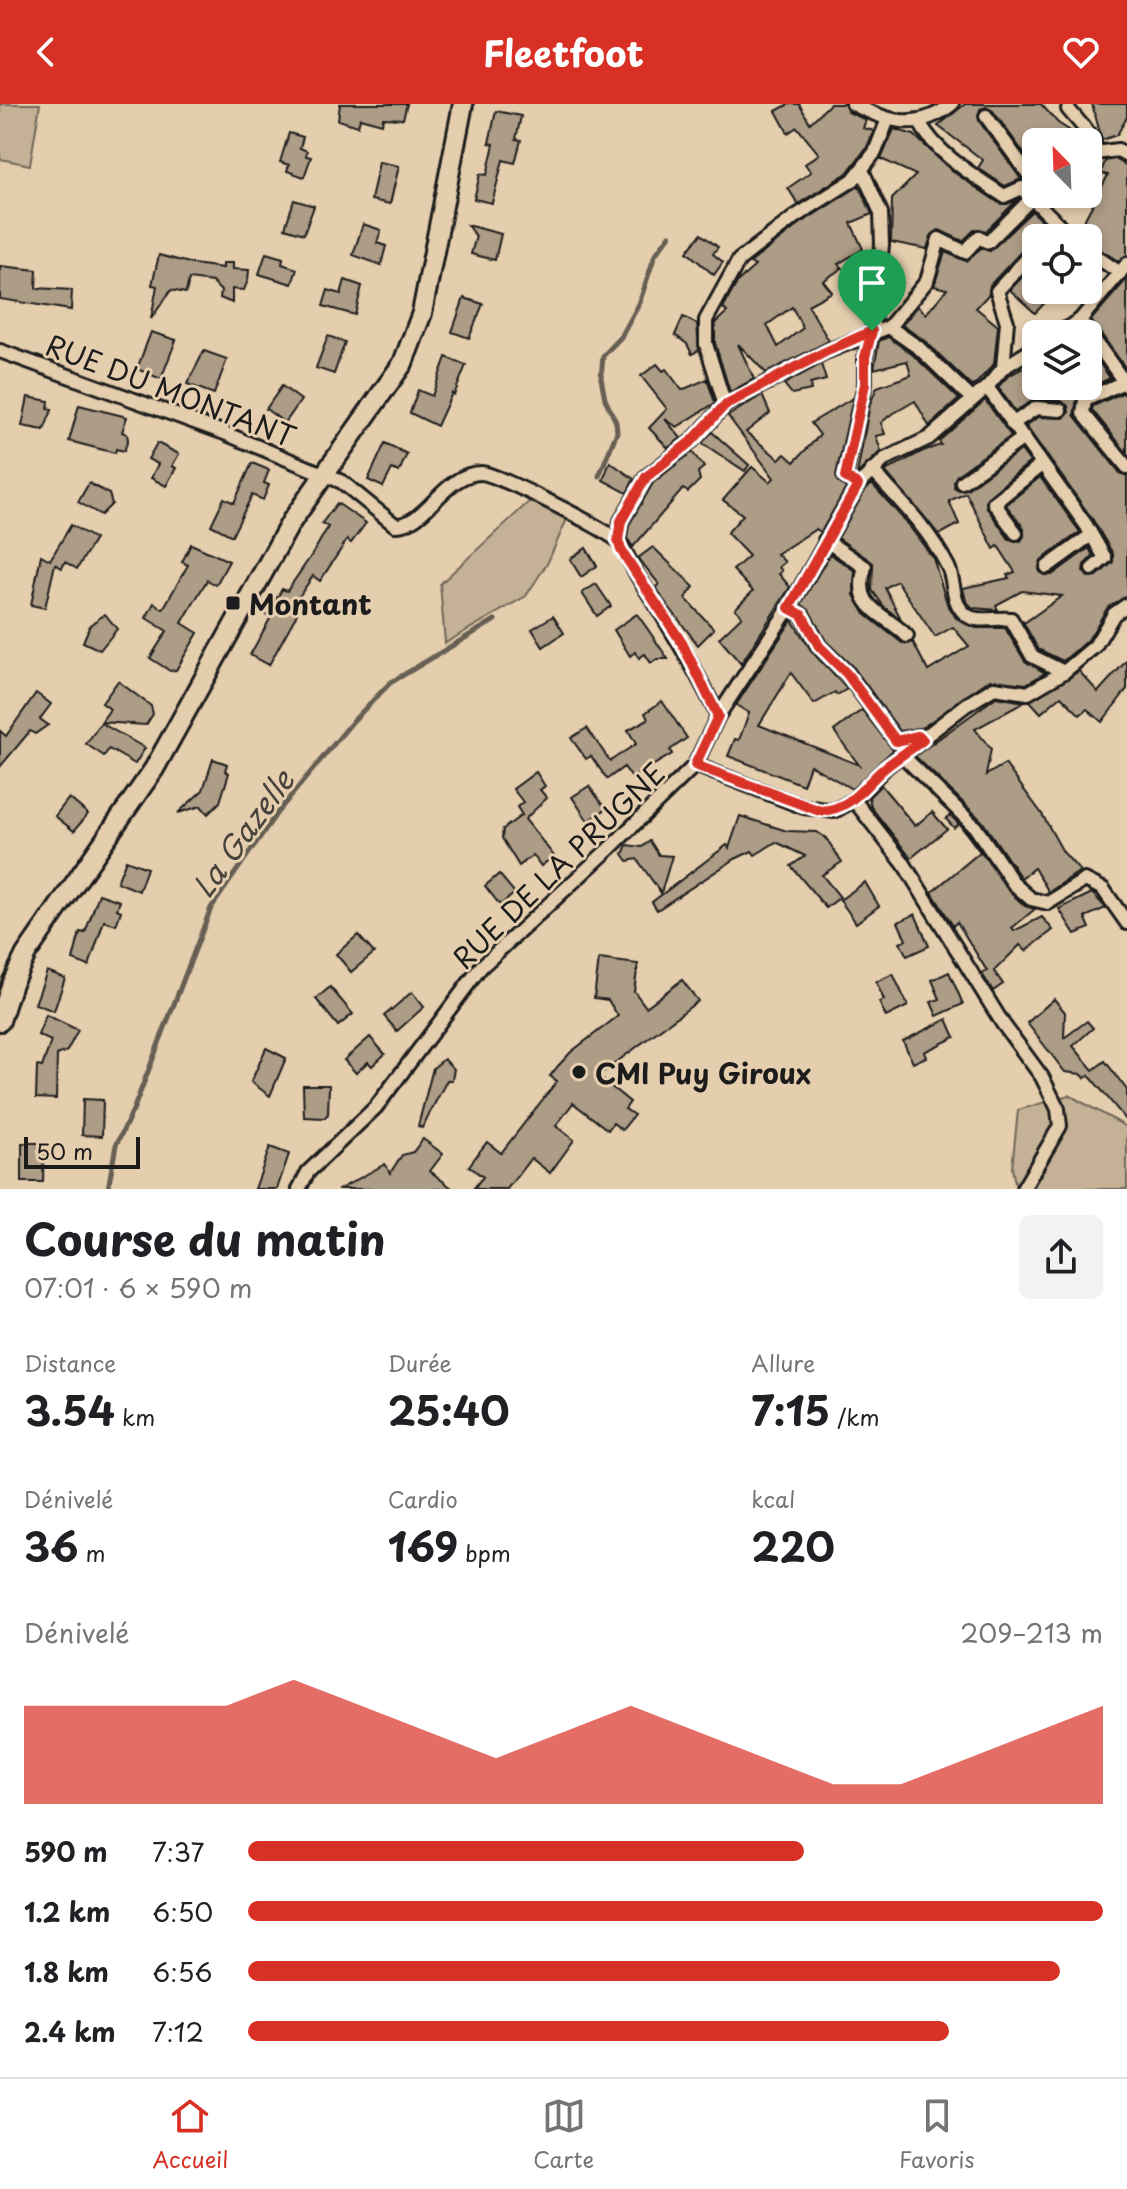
<!DOCTYPE html>
<html lang="fr">
<head>
<meta charset="utf-8">
<style>
	:root { --surface:#fff; --page:#f2f2f2; --text:#202124; --muted:#757577; --line:#e0e0e0; --accent:#d93025 }
	body { margin:0; font-family:"Playpen Sans",sans-serif; background:var(--page); color:var(--text); height:100vh; display:flex; flex-direction:column; font-size:30px; white-space:nowrap }
	* { box-sizing:border-box; margin:0 }
	p { font-size:26px; color:var(--muted) }
	.icon { flex:none; width:44px; height:44px; fill:none; stroke:currentColor; stroke-width:2; stroke-linecap:round; stroke-linejoin:round }
	.map { position:relative; height:1085px; overflow:hidden }
	.details { display:flex; flex-direction:column; background:var(--surface); flex:1 }
	.details>* { flex:none }
	.needle { width:52px; rotate:337deg }
	.controls { position:absolute; left:1022px; top:24px; display:grid; gap:16px }
	.controls a { display:grid; place-items:center; width:80px; height:80px; border-radius:12px; background:var(--surface); box-shadow:0 4px 12px #0003; font-size:40px }
	.scale { position:absolute; left:24px; bottom:20px; width:116px; box-sizing:border-box; padding-left:8px; border:4px solid #1c1c1c; border-top:0; font-size:22px; line-height:28px; white-space:nowrap; color:#1c1c1c; -webkit-text-stroke:6px #e5ceae; paint-order:stroke }
	.pin { position:absolute; display:grid; place-items:center; width:68px; height:68px; color:#fff; margin:-82px -34px; border-radius:50% 50% 50% 0; rotate:-45deg; box-shadow:0 0 8px #0007 }
	.pin .icon { rotate:45deg }
	.round { display:grid; place-items:center; flex:none; width:84px; height:84px; border-radius:12px; background:var(--page) }
	.summary { display:flex; align-items:center; justify-content:space-between; height:136px; padding:0 24px }
	h1 { font-size:44px; font-weight:700; line-height:60px }
	.stats { display:grid; grid-template-columns:repeat(3,1fr); gap:12px; height:136px; padding:8px 24px }
	.stats div { display:grid; align-content:center }
	.stats b { font-size:40px; font-weight:700 }
	.stats small { font-size:22px; font-weight:400 }
	.stats p { font-size:22px }
	.chart { height:224px; padding:16px 24px }
	.chart p { display:flex; justify-content:space-between }
	.chart svg { width:100%; height:144px; margin-top:8px; fill:var(--accent); opacity:.7 }
	ul { padding:0 24px; list-style:none; font-size:26px }
	li { display:grid; grid-template-columns:128px 96px 1fr; align-items:center; height:60px }
	li i { height:20px; border-radius:10px; background:var(--accent) }
	header { display:flex; justify-content:space-between; align-items:center; height:104px; padding:0 24px; background:var(--accent); color:#fff; font-size:36px; font-weight:700 }
	.menu { display:flex; justify-content:space-around; align-items:center; height:112px; border-top:2px solid var(--line); background:var(--surface); font-size:22px; color:var(--muted) }
	.menu a { display:grid; justify-items:center; gap:4px }
	.menu .selected { color:var(--accent) }
	.map>svg:first-child { display:block }
	.green { fill:#c4b196; stroke:#706659; stroke-width:2 }
	.lines { fill:none; stroke-linecap:round; stroke-linejoin:round }
	.stream { stroke:#665e52; stroke-width:5 }
	.building { fill:#ad9c86; stroke:#1c1c1c; stroke-width:2; fill-rule:evenodd }
	.street-casing { stroke:#1c1c1c; stroke-width:18 }
	.secondary-casing { stroke:#1c1c1c; stroke-width:24 }
	.street { stroke:#e5ceae; stroke-width:12 }
	.secondary { stroke:#e5ceae; stroke-width:18 }
	.route-casing { stroke:#fff; stroke-width:16 }
	.route { stroke:#d93025; stroke-width:10 }
	.poi-dot { fill:#1c1c1c; stroke:#e5ceae; stroke-width:3 }
	.labels { text-anchor:middle; dominant-baseline:central; stroke-width:6; stroke-linejoin:round; paint-order:stroke }
	.street-label { font-size:28px; fill:#1c1c1c; stroke:#e5ceae }
	.poi-label { font-size:28px; font-weight:bold; fill:#1c1c1c; stroke:#e5ceae; text-anchor:start }
	.water-label { font-size:30px; font-style:italic; fill:#47423c; stroke:#e5ceae }
</style>
</head>
<body>
<header><svg class="icon" aria-label="back" viewBox="0 0 24 24"><path d="M15 5l-7 7 7 7"/></svg>Fleetfoot<svg class="icon" aria-label="heart" viewBox="0 0 24 24"><path d="M12 20l-8-8c-3-5 5-10 8-4 3-6 11-1 8 4z"/></svg></header>
<div class="map">
<svg width="1127" height="1085" viewBox="0 0 1127 1085">
	<rect width="100%" height="100%" fill="#e5ceae"/>
	<filter id="ink" filterUnits="userSpaceOnUse"><feTurbulence type="fractalNoise" baseFrequency=".0125" numOctaves="2"/><feDisplacementMap in="SourceGraphic" scale="16" xChannelSelector="R" yChannelSelector="G"/><feConvolveMatrix kernelMatrix="1 2 1 2 8 2 1 2 1" color-interpolation-filters="sRGB"/></filter>
	<g filter="url(#ink)">
		<g class="green">
			<polygon points="0,0 40,0 30,61 0,55"/>
			<polygon points="532,395 567,415 548,458 526,492 445,539 440,480"/>
			<polygon points="1069,991 1127,1023 1127,1085 1016,1085 1012,1064 1018,1006"/>
		</g>
		<g class="lines">
			<g class="stream">
				<polyline points="599,372 617,328 616,318 605,295 601,274 603,252 621,233 639,200 655,151 670,131"/>
				<polyline points="108,1085 116,1041 134,1004 211,804 276,710 353,617 390,579 495,516"/>
			</g>
		</g>
		<g class="building">
			<polygon points="340,0 407,0 403,15 383,14 382,20 360,14 358,22 338,16"/>
			<polygon points="789,0 799,0 810,19 830,0 844,0 848,8 866,16 863,24 874,27 867,43 847,69 798,100 788,84 811,68 805,60 819,50 797,23 788,29 776,7"/>
			<polygon points="965,0 1041,0 1058,19 1072,28 1062,38 1036,38 1034,63 993,7 986,3 980,5 979,17 1021,75 1005,82 978,64 983,56 938,22"/>
			<polygon points="1092,0 1127,0 1127,13 1117,31 1102,36"/>
			<polygon points="496,7 521,12 516,35 521,36 515,59 503,56 492,99 474,95 480,70 487,71 494,40 489,39"/>
			<polygon points="894,25 914,31 952,67 999,99 1007,100 1017,96 986,127 975,125 963,137 939,126 931,132 927,145 891,138 892,95 916,71 881,55"/>
			<polygon points="289,29 303,33 300,44 307,47 306,52 311,53 304,73 287,67 289,61 280,58"/>
			<polygon points="1115,55 1127,62 1127,151 1118,157 1088,138 1088,134 1081,134 1078,128 1108,71 1101,69 1105,57"/>
			<polygon points="379,58 399,62 390,100 371,96"/>
			<path d="M859,82L872,110L851,119L863,145L838,160L842,164L823,177L832,188L808,201L829,237L766,269L738,240L754,275L730,288L715,239V219L727,208L723,204L738,177L755,162L750,159L801,119ZM792,203L803,224L778,243L767,221Z"/>
			<polygon points="294,96 314,102 304,130 285,124"/>
			<polygon points="1032,107 1047,121 1038,134 1029,139 990,181 989,190 976,204 998,222 994,260 973,283 925,237 902,221 918,202 926,210 947,185 934,182 945,148 966,157 981,144 990,147"/>
			<polygon points="363,120 381,126 377,139 386,142 381,161 353,151"/>
			<polygon points="467,121 501,130 495,156 471,150 476,132"/>
			<polygon points="701,130 718,143 713,150 723,158 714,171 687,148"/>
			<polygon points="266,149 283,154 282,160 297,165 292,180 259,170"/>
			<polygon points="159,151 193,160 223,164 223,159 233,159 233,165 249,166 248,176 244,186 232,185 232,199 220,194 221,187 212,178 189,175 186,189 171,186 151,215 157,182 152,181"/>
			<polygon points="1036,158 1036,186 1057,186 1035,209 1010,186"/>
			<polygon points="0,162 37,166 36,184 72,186 71,206 0,195"/>
			<polygon points="1127,175 1127,266 1091,216"/>
			<polygon points="345,176 362,182 355,211 323,202 328,186 341,190"/>
			<polygon points="464,194 483,200 469,234 452,228"/>
			<polygon points="683,213 697,220 699,246 692,250 687,240 675,231"/>
			<polygon points="151,228 176,236 161,275 137,265"/>
			<polygon points="328,232 345,238 334,270 316,264"/>
			<polygon points="888,233 913,251 959,295 929,322 915,297 889,312 881,319 885,330 876,332 881,347 857,370 870,300 877,283 911,271 907,257 874,265 879,237"/>
			<polygon points="1088,243 1110,274 1078,290 1074,311 1120,369 1127,372 1127,492 1108,503 1088,536 1063,557 1038,545 1022,516 1024,519 1062,492 1022,487 996,501 998,506 973,504 966,497 963,484 1009,474 1007,471 1015,468 998,442 994,445 966,389 949,397 959,420 939,431 885,367 923,347 941,341 939,337 985,296 1011,332 957,371 954,383 959,386 967,385 1021,346 1030,358 988,393 987,404 1009,435 1021,437 1024,432 1024,424 1006,401 1040,373 1080,428 1041,456 1039,468 1044,471 1052,471 1089,444 1093,452 1084,461 1083,467 1088,473 1097,472 1113,458 1113,450 1093,416 1026,322 1038,313 1064,314 1069,308 1068,302 1061,297 1036,295 1015,307 998,283 1008,272 1036,257 1036,282 1088,282"/>
			<polygon points="204,247 227,255 214,290 187,280"/>
			<polygon points="446,253 466,261 454,291 452,289 437,322 410,309 418,286 432,292"/>
			<polygon points="657,260 663,267 666,265 682,286 707,275 715,299 677,323 665,315 681,334 668,344 649,324 667,305 641,272"/>
			<polygon points="821,260 826,276 810,280 811,286 792,290 784,280"/>
			<polygon points="282,282 301,296 285,319 266,305"/>
			<polygon points="1122,289 1127,291 1127,349 1092,306 1093,302"/>
			<polygon points="762,291 770,309 746,328 779,355 785,350 794,358 820,331 811,319 853,294 836,371 837,377 846,384 821,428 816,425 777,450 785,458 779,463 782,467 779,470 790,483 741,560 719,534 742,512 735,505 753,487 733,466 749,452 727,429 743,411 723,396 752,363 770,378 774,374 728,312"/>
			<polygon points="28,293 49,297 48,305 52,306 44,326 22,322"/>
			<polygon points="79,301 127,313 122,328 127,330 128,336 124,347 116,345 115,349 69,337"/>
			<polygon points="712,328 749,361 745,367 702,339"/>
			<polygon points="157,339 179,350 172,362 176,364 166,382 151,374 158,360 148,355"/>
			<polygon points="385,339 407,350 399,368 392,365 383,383 368,376"/>
			<polygon points="692,348 704,363 698,368 700,376 688,388 683,385 633,443 627,434 629,421 653,379"/>
			<polygon points="610,358 634,375 627,389 603,376"/>
			<polygon points="252,359 269,366 264,379 269,381 263,396 252,391 232,432 211,421 224,394 234,399"/>
			<polygon points="89,379 109,390 112,400 101,411 78,398"/>
			<polygon points="872,380 906,418 933,454 947,499 956,514 976,524 1005,524 1025,557 1045,569 1026,580 989,576 922,624 900,627 854,564 826,537 809,506 801,500 830,450 855,467 854,491 865,510 902,539 913,538 928,567 969,542 953,523 935,533 897,477 885,484 901,515 885,504 872,486 873,459 838,434 865,387"/>
			<polygon points="337,399 366,419 351,439 347,436 320,477 313,472 298,494 304,497 269,561 250,551 271,513 267,511 282,485 287,487 313,449 328,423 322,419"/>
			<polygon points="71,421 95,435 77,465 65,458 62,464 55,460 45,504 31,501 41,451 50,456"/>
			<polygon points="191,440 229,457 216,481 207,476 182,519 198,529 176,566 170,567 150,554 167,527 146,514 154,499 163,505 188,461 182,458"/>
			<polygon points="653,443 694,483 685,494 714,525 698,541 663,495 656,483 659,480 638,454"/>
			<polygon points="586,444 597,462 581,473 570,455"/>
			<polygon points="596,480 611,502 597,512 582,489"/>
			<polygon points="105,510 117,525 109,535 100,546 83,538 90,521"/>
			<polygon points="637,510 649,527 668,555 657,555 651,559 645,550 639,554 635,548 630,552 614,526"/>
			<polygon points="553,512 564,529 543,543 532,525"/>
			<polygon points="792,516 812,548 847,585 837,591 835,588 814,600 791,569 759,621 859,661 834,627 862,606 893,646 852,685 810,661 803,681 728,652 735,635 739,636 749,609 736,601"/>
			<polygon points="1127,556 1127,585 1102,618 1087,605 1080,611 1061,592 1041,609 1030,597 1079,567 1098,588"/>
			<polygon points="118,577 151,602 153,610 146,621 101,618 110,605 102,599"/>
			<polygon points="36,589 51,600 40,615 48,621 35,630 30,627 0,663 0,627 6,632"/>
			<polygon points="996,593 1025,598 975,625 991,645 986,671 1005,660 1042,710 1063,748 1080,767 1049,788 1034,764 1021,774 982,717 915,652"/>
			<polygon points="662,597 687,634 670,646 672,650 632,674 624,663 607,675 591,652 586,655 571,634 587,624 610,657 636,640 628,626 648,615 645,609"/>
			<polygon points="101,619 145,644 135,660 109,645 104,652 86,640"/>
			<polygon points="213,655 227,660 225,667 229,669 220,698 208,710 201,702 178,709 203,686"/>
			<polygon points="536,668 545,682 540,686 547,694 525,715 554,752 541,762 533,751 519,762 502,734 503,725 522,711 517,703 523,698 513,685"/>
			<polygon points="881,681 915,722 932,708 947,725 911,754 871,703 869,693"/>
			<polygon points="589,682 606,705 588,717 572,693"/>
			<polygon points="69,694 88,710 74,727 55,712"/>
			<polygon points="950,711 968,729 1008,786 1025,802 1035,805 1012,824 1014,827 1042,813 1053,826 1026,847 1020,841 994,867 1003,880 993,887 982,870 987,867 957,818 953,822 932,788 980,748 959,720 954,724 946,715"/>
			<polygon points="740,712 787,727 817,728 826,734 842,758 822,771 840,793 826,804 791,762 805,752 776,738 755,751 752,747 735,755 657,806 652,798 727,741 729,744"/>
			<polygon points="650,737 659,751 672,752 661,789 637,755 628,757 623,750 627,741 642,743"/>
			<polygon points="126,756 147,764 139,787 117,778"/>
			<polygon points="499,770 515,789 500,801 485,782"/>
			<polygon points="865,778 879,802 856,819 840,796"/>
			<polygon points="1092,789 1106,804 1085,813 1090,824 1075,830 1059,805"/>
			<polygon points="99,790 120,797 117,805 121,807 116,821 104,817 89,862 73,856 80,828 85,829"/>
			<polygon points="915,810 929,842 907,852 900,839 906,836 898,818"/>
			<polygon points="358,831 374,849 351,868 336,850"/>
			<polygon points="599,855 638,860 634,887 646,903 682,876 698,897 598,972 630,998 625,1005 634,1011 622,1026 613,1019 608,1026 573,999 556,1022 574,1036 550,1069 531,1054 507,1085 473,1085 483,1073 469,1062 480,1047 487,1038 501,1049 557,977 550,972 558,962 571,948 618,912 608,896 594,894"/>
			<polygon points="47,867 65,874 54,907 35,900"/>
			<polygon points="949,868 963,900 937,912 931,898 940,895 932,876"/>
			<polygon points="893,870 908,902 886,913 879,898 884,896 876,878"/>
			<polygon points="330,883 353,910 338,922 316,895"/>
			<polygon points="412,888 424,903 397,927 384,912"/>
			<polygon points="1054,895 1065,908 1064,934 1087,917 1093,924 1073,942 1093,966 1105,957 1127,986 1127,1017 1089,971 1085,974 1081,970 1065,968 1027,919"/>
			<polygon points="46,911 78,926 67,947 57,951 56,995 36,994 37,962 42,963 51,937 38,931"/>
			<polygon points="947,915 955,933 924,948 926,953 913,959 903,937"/>
			<polygon points="370,933 385,950 372,962 368,958 356,969 344,956"/>
			<polygon points="266,944 286,954 270,992 251,978"/>
			<polygon points="444,955 454,965 452,976 447,976 422,1024 418,1022 433,964"/>
			<polygon points="303,981 329,981 328,1010 324,1014 304,1013"/>
			<polygon points="83,995 103,996 102,1032 82,1031"/>
			<polygon points="423,1035 443,1050 430,1067 453,1085 340,1085 385,1060 390,1069 402,1051 413,1048"/>
			<polygon points="22,1039 44,1039 43,1078 22,1078"/>
			<polygon points="270,1043 289,1050 277,1085 255,1085"/>
		</g>
		<g class="lines">
			<defs>
				<g id="street">
					<path d="M853,0C890,19 918,27 952,0"/>
					<polyline points="1068,5 1092,33 1097,48"/>
					<polyline points="986,12 1034,78"/>
					<path d="M920,19C937,51 975,72 1004,92L1022,84L1072,134"/>
					<polyline points="1088,50 1118,46 1127,51"/>
					<polyline points="1047,134 1059,121"/>
					<polyline points="1088,147 1120,169"/>
					<polyline points="1080,216 1127,282"/>
					<polyline points="889,223 927,177 939,135 965,148 979,133 988,138 1032,94"/>
					<polyline points="1058,230 1080,216 1127,160"/>
					<path d="M0,247L222,328L342,378L395,421C426,422 444,369 481,369C496,369 608,426 618,437C625,444 632,464 639,474C668,519 695,563 718,612"/>
					<polyline points="1003,264 1007,218 997,187 1036,145"/>
					<polyline points="1124,278 1085,296 1083,309 1127,363"/>
					<polyline points="987,283 1086,421 1105,454 1092,465"/>
					<polyline points="725,301 706,240 706,216 739,156 796,112 853,76 875,48 888,15"/>
					<polyline points="1012,320 1036,304 1060,306"/>
					<path d="M872,366C900,397 929,425 948,463C956,479 950,500 968,512C979,519 998,513 1011,515L1032,552L1064,568"/>
					<polyline points="962,378 1022,335"/>
					<polyline points="858,381 845,373 865,280 865,253 872,227 882,141 881,109 862,66"/>
					<polyline points="1016,429 994,399 1041,361"/>
					<polyline points="618,436 621,417 646,373 693,336 725,301 825,248 889,223 919,244 972,295"/>
					<path d="M825,436L865,463C852,505 883,508 907,532"/>
					<polyline points="1047,463 1091,431"/>
					<polyline points="789,504 802,511 819,542 847,570 896,637 918,632 923,636"/>
					<polyline points="903,652 975,723 1014,780 1031,795 1048,799 1085,776 1103,785 1127,819"/>
					<polyline points="695,661 804,703 834,707 854,696 886,663 966,601 994,584 1028,589 1064,568 1095,542 1114,510 1127,501"/>
					<polyline points="854,696 904,760 1003,920 1042,973 1058,1005 1060,1022 1023,1085"/>
					<polyline points="299,1085 308,1068 376,1003 481,863 610,744 695,661 718,612 789,504 858,381 885,355 929,334 987,283 1003,264 1036,243"/>
				</g>
				<polyline id="secondary" points="0,917 12,879 26,850 154,665 291,418 403,259 422,209 463,0"/>
			</defs>
			<use href="#street" class="street-casing"/>
			<use href="#secondary" class="secondary-casing"/>
			<use href="#street" class="street"/>
			<use href="#secondary" class="secondary"/>
		</g>
	</g>
	<g class="lines" filter="url(#ink)">
		<defs>
			<path id="route" d="M872,227L865,253V280L845,373L858,381L789,504L802,511L819,542L847,570L896,637L918,632L923,636C911,645 899,653 887,662C864,680 853,706 820,707L695,661L718,612L682,539L621,446L618,436L621,417L646,373L693,336L725,301L825,248Z"/>
		</defs>
		<use href="#route" class="route-casing"/>
		<use href="#route" class="route"/>
	</g>
	<g class="poi-dot">
		<rect x="225" y="491" width="16" height="16" rx="4"/>
		<circle cx="579" cy="968" r="8"/>
	</g>
	<g class="labels">
		<g class="street-label">
			<text transform="translate(171 286) rotate(21)">RUE DU MONTANT</text>
			<text transform="translate(558 761) rotate(-44)">RUE DE LA PRUGNE</text>
		</g>
		<g class="poi-label">
			<text x="249" y="499">Montant</text>
			<text x="595" y="968">CMI Puy Giroux</text>
		</g>
		<g class="water-label">
			<text transform="translate(242 729) rotate(-54)">La Gazelle</text>
		</g>
	</g>
</svg>
<div class="controls">
<a><svg class="needle" viewBox="-14 -14 28 28"><path d="M0-13l5 13h-10z" fill="#e53935"/><path d="M0 13l5-13h-10z" fill="#757577"/></svg></a>
<a><svg class="icon" aria-label="locate" viewBox="0 0 24 24"><circle cx="12" cy="12" r="6"/><path d="M12 2v4M12 18v4M2 12h4M18 12h4"/></svg></a>
<a><svg class="icon" aria-label="layers" viewBox="0 0 24 24"><path d="M12 4l9 5-9 5-9-5zM3 14l9 5 9-5"/></svg></a>
</div>
<div class="scale">50 m</div>
<div class="pin" style="left:872px;top:227px;background:#1e9e55"><svg class="icon" aria-label="arrive" viewBox="0 0 24 24"><path d="M6 21V4h12l-3 4 3 4H6"/></svg></div>
</div>
<section class="details">
<div class="summary"><div><h1>Course du matin</h1><p>07:01 · 6 × 590 m</p></div><a class="round"><svg class="icon" aria-label="share" viewBox="0 0 24 24"><path d="M12 15V3M7 8l5-5 5 5M5 13v7h14v-7"/></svg></a></div>
<div class="stats">
<div><p>Distance</p><b>3.54<small> km</small></b></div>
<div><p>Durée</p><b>25:40</b></div>
<div><p>Allure</p><b>7:15<small> /km</small></b></div>
</div>
<div class="stats">
<div><p>Dénivelé</p><b>36<small> m</small></b></div>
<div><p>Cardio</p><b>169<small> bpm</small></b></div>
<div><p>kcal</p><b>220</b></div>
</div>
<div class="chart"><p><span>Dénivelé</span>209–213 m</p>
<svg viewBox="0 0 160 44" preserveAspectRatio="none"><path d="M0 44V14L10 14L20 14L30 14L40 6L50 14L60 22L70 30L80 22L90 14L100 22L110 30L120 38L130 38L140 30L150 22L160 14V44z"/></svg>
</div>
<ul>
<li><b>590 m</b>7:37<i style="width:65%"></i></li>
<li><b>1.2 km</b>6:50<i style="width:100%"></i></li>
<li><b>1.8 km</b>6:56<i style="width:95%"></i></li>
<li><b>2.4 km</b>7:12<i style="width:82%"></i></li>
</ul>
</section>
<nav class="menu">
<a class="selected"><svg class="icon" aria-label="home" viewBox="0 0 24 24"><path d="M3 11l9-7 9 7M6 9v11h12V9"/></svg>Accueil</a>
<a><svg class="icon" aria-label="map" viewBox="0 0 24 24"><path d="M3 6l6-2 6 2 6-2v14l-6 2-6-2-6 2zM9 4v14M15 6v14"/></svg>Carte</a>
<a><svg class="icon" aria-label="saved" viewBox="0 0 24 24"><path d="M7 4h10v16l-5-4-5 4z"/></svg>Favoris</a>
</nav>
</body>
</html>
